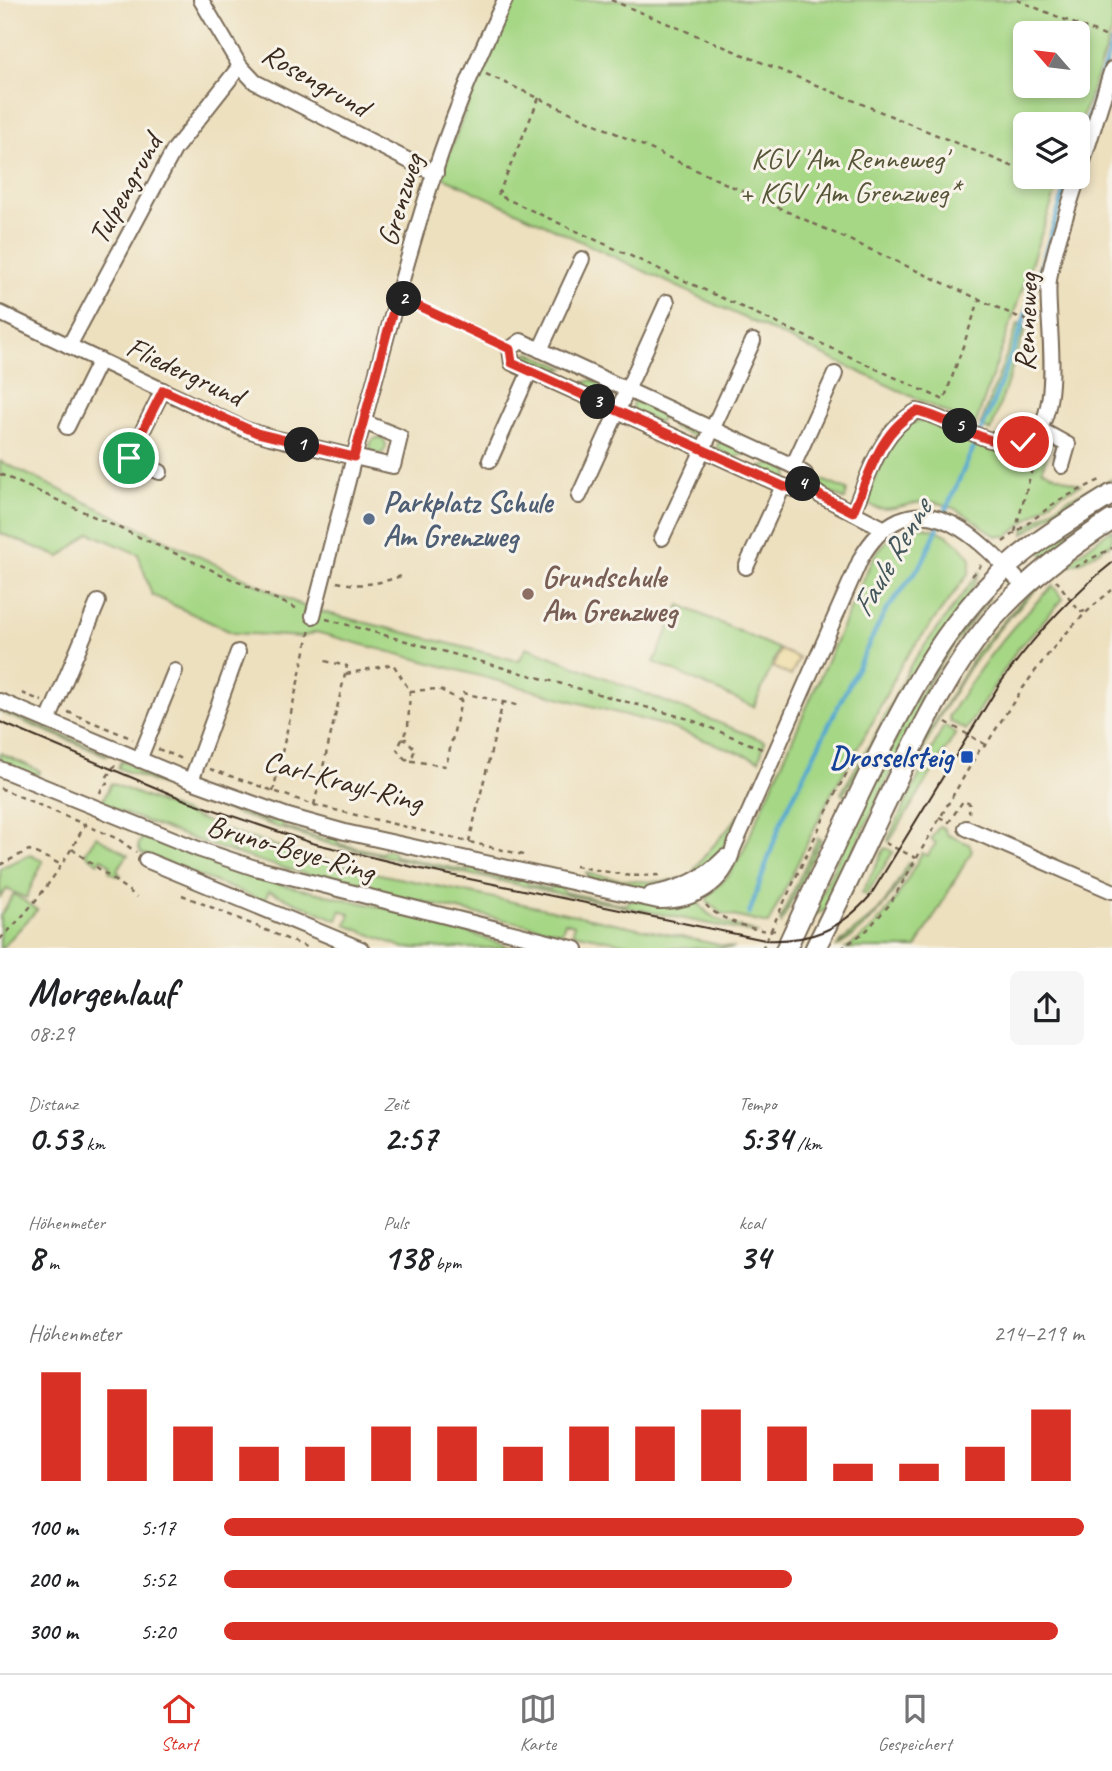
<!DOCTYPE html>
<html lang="de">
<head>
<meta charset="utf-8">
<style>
	:root { --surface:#fff; --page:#f6f6f6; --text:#202124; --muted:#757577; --line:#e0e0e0; --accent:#d93025 }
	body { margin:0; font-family:Caveat,sans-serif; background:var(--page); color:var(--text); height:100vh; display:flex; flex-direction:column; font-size:26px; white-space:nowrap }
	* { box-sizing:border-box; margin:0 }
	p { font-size:23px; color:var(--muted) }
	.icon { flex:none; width:38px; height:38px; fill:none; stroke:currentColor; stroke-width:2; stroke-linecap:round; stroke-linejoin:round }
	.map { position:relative; height:948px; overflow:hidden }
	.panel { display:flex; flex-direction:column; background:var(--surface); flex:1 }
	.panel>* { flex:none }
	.needle { width:46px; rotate:298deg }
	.controls { position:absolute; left:1013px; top:21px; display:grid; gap:14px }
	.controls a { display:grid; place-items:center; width:77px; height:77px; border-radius:10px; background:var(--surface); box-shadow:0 4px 10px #0003; font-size:35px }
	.pin { position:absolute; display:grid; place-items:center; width:60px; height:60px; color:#fff; margin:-30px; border:4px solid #fff; border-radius:50%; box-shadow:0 2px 7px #0007 }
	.km { position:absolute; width:35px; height:35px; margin:-18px; border-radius:50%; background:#222; color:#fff; font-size:19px; line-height:35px; text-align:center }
	.round { display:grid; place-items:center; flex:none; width:74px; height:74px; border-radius:10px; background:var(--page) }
	.summary { display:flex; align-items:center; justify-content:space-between; height:119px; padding:0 28px }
	h1 { font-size:38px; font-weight:700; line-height:52px }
	.stats { display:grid; grid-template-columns:repeat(3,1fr); gap:10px; height:119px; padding:7px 28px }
	.stats div { display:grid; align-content:center }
	.stats b { font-size:35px; font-weight:700 }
	.stats small { font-size:19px; font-weight:400 }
	.stats p { font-size:19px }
	.chart { height:196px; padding:14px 28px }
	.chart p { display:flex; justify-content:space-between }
	.chart svg { width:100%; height:126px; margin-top:7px; stroke:var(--accent); stroke-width:6 }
	ul { padding:0 28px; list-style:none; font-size:23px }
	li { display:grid; grid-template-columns:112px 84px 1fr; align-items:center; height:52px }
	li i { height:18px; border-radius:9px; background:var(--accent) }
	.dock { display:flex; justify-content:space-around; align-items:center; height:98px; border-top:2px solid var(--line); background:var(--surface); font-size:19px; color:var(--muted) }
	.dock a { display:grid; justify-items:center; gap:4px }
	.dock .current { color:var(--accent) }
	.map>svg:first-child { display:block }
	.green { fill:#a6d785; stroke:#708052; stroke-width:2; fill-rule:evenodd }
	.sand { fill:#eeda9e; stroke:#94825e; stroke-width:2 }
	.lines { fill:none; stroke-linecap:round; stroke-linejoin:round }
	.stream { stroke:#53a8cf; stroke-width:4.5 }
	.minor-casing { stroke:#796a56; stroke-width:18 }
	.major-casing { stroke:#796a56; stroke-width:23 }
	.path { stroke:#796a56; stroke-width:2.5; stroke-dasharray:5 5; stroke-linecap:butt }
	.minor { stroke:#fff; stroke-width:14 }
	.major { stroke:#fff; stroke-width:19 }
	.tram { stroke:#3b2a1e; stroke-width:2 }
	.route-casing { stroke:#fff; stroke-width:14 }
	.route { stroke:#d93025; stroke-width:9 }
	.service-dot { fill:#5c6f8a; stroke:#f7f3e8; stroke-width:2.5 }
	.education-dot { fill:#8d6e63; stroke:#f7f3e8; stroke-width:2.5 }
	.transit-dot { fill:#1a4fb4; stroke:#f7f3e8; stroke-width:2.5 }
	.labels { text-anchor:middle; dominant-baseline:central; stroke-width:6; stroke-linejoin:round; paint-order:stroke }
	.street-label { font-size:30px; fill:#3b2a1e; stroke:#f7f3e8 }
	.park-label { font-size:30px; fill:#565538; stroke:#f7f3e8 }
	.service-label { font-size:30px; font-weight:bold; fill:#4e5e75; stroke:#f7f3e8; text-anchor:start }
	.education-label { font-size:30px; font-weight:bold; fill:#785e54; stroke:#f7f3e8; text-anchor:start }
	.transit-label { font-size:30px; font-weight:bold; fill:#164399; stroke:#f7f3e8; text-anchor:end }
	.water-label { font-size:32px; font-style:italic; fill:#43565c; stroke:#f7f3e8 }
</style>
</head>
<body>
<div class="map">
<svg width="1112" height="949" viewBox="0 0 1112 949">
	<rect width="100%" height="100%" fill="#f7f3e8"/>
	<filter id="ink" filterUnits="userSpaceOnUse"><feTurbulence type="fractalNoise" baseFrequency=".0143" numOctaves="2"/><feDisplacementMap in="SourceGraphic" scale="14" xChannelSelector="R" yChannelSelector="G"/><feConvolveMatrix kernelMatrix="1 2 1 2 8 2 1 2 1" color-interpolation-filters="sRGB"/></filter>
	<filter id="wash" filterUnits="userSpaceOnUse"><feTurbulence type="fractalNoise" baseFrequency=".00686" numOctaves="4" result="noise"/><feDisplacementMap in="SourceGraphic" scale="28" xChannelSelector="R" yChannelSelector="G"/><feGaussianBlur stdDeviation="1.57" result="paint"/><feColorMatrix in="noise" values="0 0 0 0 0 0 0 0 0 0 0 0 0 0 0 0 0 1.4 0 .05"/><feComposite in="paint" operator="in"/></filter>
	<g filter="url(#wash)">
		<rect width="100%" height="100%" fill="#ede0bf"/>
		<g class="green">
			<path d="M512,0H1112V31L1078,129V124H1026V177H1061L975,426L441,176L480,71ZM1026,33H1078V86H1026Z"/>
			<polygon points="1018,324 1026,327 991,431 980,426"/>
			<polygon points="530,353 565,368 550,373 526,362 526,354"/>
			<polygon points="592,380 612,390 613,393 611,398 606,400 577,385"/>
			<polygon points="637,401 663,413 659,423 633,411 632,403"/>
			<polygon points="676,419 697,429 699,432 697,437 672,428"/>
			<path d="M928,420C949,430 981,450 1004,451C1022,451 1034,438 1051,442L1042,470L1080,485L1059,495L1008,536H996C975,522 960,507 934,502C911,498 884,520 865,501L897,433L910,423Z"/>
			<circle cx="378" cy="446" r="8"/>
			<polygon points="721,441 748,453 734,458 717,449 718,442"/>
			<polygon points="0,461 307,608 519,661 527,647 765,741 759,760 666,726 316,632 302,637 233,633 152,595 138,554 90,533 60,557 0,533"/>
			<polygon points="773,463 789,470 788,478 784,480 758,469"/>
			<polygon points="815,477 847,490 845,500 819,486"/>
			<polygon points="1112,479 1112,482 1069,502 1024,534 1024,529 1067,499"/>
			<polygon points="1112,503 1112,509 1045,557 1040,550"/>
			<path d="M919,527C942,527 958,541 971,558L969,573L902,663L872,723L829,798L768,924L721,913L707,902L708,896L729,875L743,851L871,562C882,541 896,531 919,527Z"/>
			<polygon points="1112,529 1112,543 1082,561 1057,570"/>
			<polygon points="980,571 974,586 843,795 841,793 877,732 911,664"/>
			<polygon points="1047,578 1004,623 968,669 942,712 902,792 898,791 915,755 976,653 1022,600"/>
			<path d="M1053,586L1063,599L1017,650L966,730L950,721L949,716C979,667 1011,625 1053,586Z"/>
			<polygon points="990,598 952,647 929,683 909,734 825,910 810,917 910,709 956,637"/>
			<polygon points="680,605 779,649 754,707 654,662"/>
			<polygon points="0,709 108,754 107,756 0,712"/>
			<polygon points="943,727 947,727 956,733 889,842 888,839"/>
			<polygon points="0,753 40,771 37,776 0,761"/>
			<path d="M121,761L135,767L137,772L171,786L177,783L181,785L184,792L216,804L220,800L225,802L227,808L270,822L276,819L282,821L283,827L327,840L334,836L337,837L339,844L381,853L386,850L392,851L395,856L468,871L472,868L477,869L480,874L518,881L520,877L525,878L528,884L550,889L554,885L560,886L564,892L626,905L629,901L696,898C709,925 736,923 759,934L557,893L333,845L222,809L118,768Z"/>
			<path d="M111,783L239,835L306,855L379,874L734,948H646L573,933L574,925L565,922L562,932C451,908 339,887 231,852C187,838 144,821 101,804Z"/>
			<path d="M738,816L741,817L718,856L692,874C697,861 728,831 738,816Z"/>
			<path d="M939,826L945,829L946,834L969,844L972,851L916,948H846C886,924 900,892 922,853L927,856L936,843L931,839Z"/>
			<polygon points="96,836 128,855 117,870 121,876 117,876 109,871 110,865 102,858 98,863 85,853"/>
			<polygon points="142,837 270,882 428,918 512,948 404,948 346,925 350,914 341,910 337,920 269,891 264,901 141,853 138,846"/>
			<polygon points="818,838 821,840 781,923 780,919"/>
			<polygon points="886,848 893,852 866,895 862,893 884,849"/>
			<polygon points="30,855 43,861 26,898 7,889 0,897 0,868"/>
			<path d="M909,862L912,863C891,898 872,926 837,947C841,939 869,921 879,910C891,896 899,878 909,862Z"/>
			<path d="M586,873C619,880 648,885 681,879L662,889H646L590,879Z"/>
			<polygon points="14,894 37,910 2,948 0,948 0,916"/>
		</g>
		<polygon class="sand" points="780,650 799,658 791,676 773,667"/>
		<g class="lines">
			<g class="stream">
				<polyline points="1078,149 1112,43"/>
				<polyline points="749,914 782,819 885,612 922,563 989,413 1020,332 1069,177"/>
			</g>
		</g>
	</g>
	<g filter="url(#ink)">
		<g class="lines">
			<defs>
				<g id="minor">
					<polyline points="201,0 240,66 255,82 423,168 436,173"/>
					<polyline points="1078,177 1112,69"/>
					<polyline points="0,313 244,429 270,437 354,457 313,616"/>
					<polygon points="521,341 793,466 805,474 804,483 797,490 783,486 512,363 510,349"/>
					<polyline points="69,346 174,150 240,66"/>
					<polyline points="540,350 582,259"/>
					<path d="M364,422L400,437L393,466L354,457C382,355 407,253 441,153C459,101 481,50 505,0"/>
					<polyline points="67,427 100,360"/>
					<polyline points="1039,429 1068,445 1062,466"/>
					<polyline points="490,460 530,371"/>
					<polyline points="793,466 835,374"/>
					<polyline points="160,472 129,458 163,390"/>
					<polyline points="804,483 821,496 885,529"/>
					<polyline points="579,496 667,302"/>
					<path d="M853,512C869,475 880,431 917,411C948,417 987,448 1018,443C1071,434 1044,313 1049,280C1053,250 1069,207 1078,177"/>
					<polyline points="662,538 753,341"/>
					<polyline points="746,567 783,486"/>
					<path d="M0,701L191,781L288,816L345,832L658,901C693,902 725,884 733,849L861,558C870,542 882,528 899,520C947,499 993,555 1024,586"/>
					<polyline points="48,721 98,602"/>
					<polyline points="139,760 175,671"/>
					<polyline points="0,769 198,849 255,868 576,949"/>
					<polyline points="191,781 238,652"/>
					<polyline points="966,828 1112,891"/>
					<polyline points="146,860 361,949"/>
					<path d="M651,894C680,889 704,879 725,857"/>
				</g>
				<g id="major">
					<path d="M786,949C812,892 839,836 866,780C904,703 942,626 1007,567C1039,538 1076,517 1112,494"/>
					<path d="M815,949C843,893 869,837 896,781C923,725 950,670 990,622C1025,581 1067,549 1112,520"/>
				</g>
			</defs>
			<use href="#minor" class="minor-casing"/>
			<use href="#major" class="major-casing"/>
			<g class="path">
				<polyline points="611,0 1026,172"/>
				<polyline points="1017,0 1112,39"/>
				<polyline points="486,74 1018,317 1034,323"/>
				<polyline points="539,98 498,195 944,400 980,298"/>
				<polyline points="1037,177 1060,186"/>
				<polyline points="412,303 498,343"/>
				<polyline points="0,474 300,610"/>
				<polyline points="1015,532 1037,451"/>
				<polyline points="1003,542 1059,500 1100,480"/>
				<polyline points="1075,567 1112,548"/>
				<polyline points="972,576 981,565"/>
				<polyline points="1056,580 1080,612 1086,611"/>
				<path d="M337,582C361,587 378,584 401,576"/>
				<polyline points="326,619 689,719 762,749"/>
				<polyline points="346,674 393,664 410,691 439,689 461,701"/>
				<polyline points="410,691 408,727 397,750 406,760 446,766 463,693 521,706"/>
				<polyline points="22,693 42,701"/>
				<polyline points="68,712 133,739"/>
				<polyline points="946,722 986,745"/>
				<polyline points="402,740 406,739 415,749 413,755 406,760"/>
				<polyline points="158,749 185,760"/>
				<polyline points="210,769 314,805 528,856"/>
				<polyline points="0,788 118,839 136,852"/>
				<polyline points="273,792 310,629"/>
				<polyline points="100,793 103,785 107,784 106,778 115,765"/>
				<polyline points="314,805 347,666 325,661"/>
				<polyline points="939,817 949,822 963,801 970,804 969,813"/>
				<polyline points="469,842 503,702"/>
				<polyline points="885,843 916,858"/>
				<polyline points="72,849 137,897"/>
				<polyline points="0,865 29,850 60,864"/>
				<polyline points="575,866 630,876 662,875"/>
				<polyline points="182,895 311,949"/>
				<path d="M706,905C718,919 759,934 777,930"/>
				<path d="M0,939C36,905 66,863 88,818"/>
				<polyline points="762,949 837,790 856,758"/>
				<path d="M841,949L867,930L890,904L980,749L986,745C1022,687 1058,633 1112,590"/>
			</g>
			<use href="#minor" class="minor"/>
			<use href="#major" class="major"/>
			<path class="tram" d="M0,722L185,800L312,843L421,869L765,940C810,942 840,930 870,896L1001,682C1033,638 1069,597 1112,563"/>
		</g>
	</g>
	<g class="lines" filter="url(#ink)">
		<defs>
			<path id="route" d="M129,458L163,390L257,433L354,457L397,296L510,349L512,363L783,486L797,490L804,484L821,496L853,512C869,475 880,430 917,411C952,418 986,449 1023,442"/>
		</defs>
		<use href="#route" class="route-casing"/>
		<use href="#route" class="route"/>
	</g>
	<circle class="service-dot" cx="369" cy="519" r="7"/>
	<circle class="education-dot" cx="528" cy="594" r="7"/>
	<rect class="transit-dot" x="960" y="750" width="14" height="14" rx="3.5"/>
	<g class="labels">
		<g class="street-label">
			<text transform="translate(316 80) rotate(30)">Rosengrund</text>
			<text transform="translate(125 189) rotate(-61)">Tulpengrund</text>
			<text transform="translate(400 200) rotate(-73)">Grenzweg</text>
			<text transform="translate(1026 322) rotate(-88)">Renneweg</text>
			<text transform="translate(185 371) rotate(25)">Fliedergrund</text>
			<text transform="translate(343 781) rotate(15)">Carl-Krayl-Ring</text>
			<text transform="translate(291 848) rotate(16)">Bruno-Beye-Ring</text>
		</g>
		<g class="park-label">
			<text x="849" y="158">KGV 'Am Renneweg'<tspan x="849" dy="34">+ KGV 'Am Grenzweg*</tspan></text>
		</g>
		<g class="service-label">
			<text x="383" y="502">Parkplatz Schule<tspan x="383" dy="34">Am Grenzweg</tspan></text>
		</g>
		<g class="education-label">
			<text x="542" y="577">Grundschule<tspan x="542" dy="34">Am Grenzweg</tspan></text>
		</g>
		<g class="transit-label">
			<text x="953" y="757">Drosselsteig</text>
		</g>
		<g class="water-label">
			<text transform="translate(891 558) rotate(-60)">Faule Renne</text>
		</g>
	</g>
</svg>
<div class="controls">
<a><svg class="needle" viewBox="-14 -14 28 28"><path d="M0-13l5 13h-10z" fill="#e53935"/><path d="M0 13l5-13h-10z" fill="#757577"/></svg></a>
<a><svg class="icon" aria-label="layers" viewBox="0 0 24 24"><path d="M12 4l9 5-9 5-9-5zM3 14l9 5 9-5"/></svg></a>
</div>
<div class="pin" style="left:129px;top:458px;background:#1e9e55"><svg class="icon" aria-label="arrive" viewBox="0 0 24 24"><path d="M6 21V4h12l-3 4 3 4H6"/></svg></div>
<div class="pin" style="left:1023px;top:442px;background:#d93025"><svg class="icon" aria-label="check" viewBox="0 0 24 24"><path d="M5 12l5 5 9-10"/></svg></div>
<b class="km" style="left:302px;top:445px">1</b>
<b class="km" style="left:404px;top:299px">2</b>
<b class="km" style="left:598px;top:402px">3</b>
<b class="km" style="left:803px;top:484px">4</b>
<b class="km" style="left:960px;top:426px">5</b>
</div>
<section class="panel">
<div class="summary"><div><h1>Morgenlauf</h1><p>08:29</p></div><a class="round"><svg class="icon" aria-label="share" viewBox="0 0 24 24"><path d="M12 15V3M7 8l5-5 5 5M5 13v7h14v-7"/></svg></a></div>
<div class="stats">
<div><p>Distanz</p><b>0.53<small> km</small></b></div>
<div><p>Zeit</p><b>2:57</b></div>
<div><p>Tempo</p><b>5:34<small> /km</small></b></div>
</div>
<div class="stats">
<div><p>Höhenmeter</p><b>8<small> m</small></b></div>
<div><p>Puls</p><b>138<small> bpm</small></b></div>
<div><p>kcal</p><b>34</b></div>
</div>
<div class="chart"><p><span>Höhenmeter</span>214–219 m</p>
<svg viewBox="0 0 160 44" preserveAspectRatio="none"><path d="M5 44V6M15 44V12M25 44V25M35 44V32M45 44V32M55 44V25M65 44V25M75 44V32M85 44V25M95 44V25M105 44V19M115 44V25M125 44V38M135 44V38M145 44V32M155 44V19"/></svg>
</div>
<ul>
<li><b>100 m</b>5:17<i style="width:100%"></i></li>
<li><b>200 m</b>5:52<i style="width:66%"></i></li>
<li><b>300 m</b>5:20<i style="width:97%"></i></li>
</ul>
</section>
<nav class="dock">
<a class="current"><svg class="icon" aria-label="home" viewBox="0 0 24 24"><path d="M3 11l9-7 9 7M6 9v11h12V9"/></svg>Start</a>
<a><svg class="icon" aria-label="map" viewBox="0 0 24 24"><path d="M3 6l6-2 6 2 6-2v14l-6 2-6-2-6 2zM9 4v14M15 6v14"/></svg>Karte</a>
<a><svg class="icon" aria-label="saved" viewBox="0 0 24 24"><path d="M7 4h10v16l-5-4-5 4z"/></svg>Gespeichert</a>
</nav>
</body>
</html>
